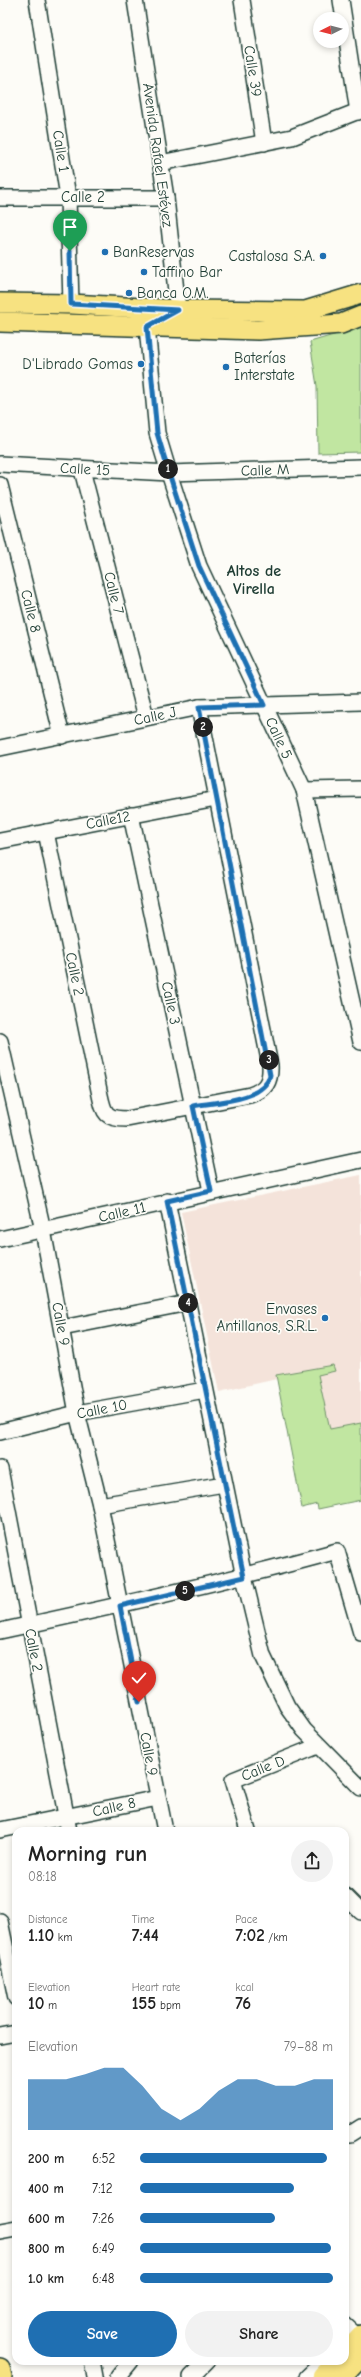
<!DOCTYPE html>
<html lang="en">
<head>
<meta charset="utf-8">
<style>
	:root { --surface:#fff; --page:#f2f2f2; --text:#222; --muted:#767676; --accent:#1f6fb2 }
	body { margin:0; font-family:"Comic Neue",sans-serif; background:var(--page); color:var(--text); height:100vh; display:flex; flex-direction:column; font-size:15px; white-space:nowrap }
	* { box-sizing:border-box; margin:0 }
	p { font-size:13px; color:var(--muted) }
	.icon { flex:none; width:22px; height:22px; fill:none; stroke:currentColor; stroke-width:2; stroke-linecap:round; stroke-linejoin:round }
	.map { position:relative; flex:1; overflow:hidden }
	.panel { position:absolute; left:12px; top:1827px; width:337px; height:538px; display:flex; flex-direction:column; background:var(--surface); border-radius:12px; box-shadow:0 2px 6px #0003 }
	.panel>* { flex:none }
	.needle { width:26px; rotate:264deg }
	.buttons { position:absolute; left:313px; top:12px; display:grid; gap:8px }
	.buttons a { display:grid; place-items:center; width:36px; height:36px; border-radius:50%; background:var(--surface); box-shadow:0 2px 6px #0003; font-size:20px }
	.pin { position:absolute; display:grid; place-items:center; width:34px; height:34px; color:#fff; margin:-41px -17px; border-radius:50% 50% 50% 0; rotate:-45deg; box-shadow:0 0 4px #0007 }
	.pin .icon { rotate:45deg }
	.km { position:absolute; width:20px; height:20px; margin:-10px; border-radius:50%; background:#222; color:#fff; font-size:11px; line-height:20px; text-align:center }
	.round { display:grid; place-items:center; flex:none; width:42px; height:42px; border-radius:21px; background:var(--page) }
	.headline { display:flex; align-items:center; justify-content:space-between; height:68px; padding:0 16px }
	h1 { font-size:22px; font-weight:700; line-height:30px }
	.metrics { display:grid; grid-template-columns:repeat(3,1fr); gap:6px; height:68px; padding:4px 16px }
	.metrics div { display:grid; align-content:center }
	.metrics b { font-size:17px; font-weight:700 }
	.metrics small { font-size:11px; font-weight:400 }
	.metrics p { font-size:11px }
	.chart { height:112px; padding:8px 16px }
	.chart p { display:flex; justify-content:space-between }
	.chart svg { width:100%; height:72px; margin-top:4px; fill:var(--accent); opacity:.7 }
	.cta { display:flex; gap:8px; margin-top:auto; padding:8px 16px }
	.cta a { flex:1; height:46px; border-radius:24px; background:var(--accent); color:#fff; font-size:16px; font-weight:700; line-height:46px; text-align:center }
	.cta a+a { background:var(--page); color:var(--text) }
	ul { padding:0 16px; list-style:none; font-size:13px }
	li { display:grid; grid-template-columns:64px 48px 1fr; align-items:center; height:30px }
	li i { height:10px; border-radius:5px; background:var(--accent) }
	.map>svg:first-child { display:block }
	.built { fill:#f4e3da }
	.green { fill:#c1e6a1; stroke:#70926a }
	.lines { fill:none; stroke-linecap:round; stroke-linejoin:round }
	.minor-casing { stroke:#1f3d34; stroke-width:18 }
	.major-casing { stroke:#1f3d34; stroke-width:22 }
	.minor { stroke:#fdfcf7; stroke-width:15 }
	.major { stroke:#f7e281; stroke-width:19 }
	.route-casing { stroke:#fff; stroke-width:8 }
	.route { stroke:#1f6fb2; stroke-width:5 }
	.poi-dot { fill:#1f6fb2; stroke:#fdfcf7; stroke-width:1.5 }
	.labels { text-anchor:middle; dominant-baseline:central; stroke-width:3.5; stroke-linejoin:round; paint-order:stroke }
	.street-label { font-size:15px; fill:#1f3d34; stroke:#fdfcf7 }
	.poi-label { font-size:15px; fill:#1f3d34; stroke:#fdfcf7; text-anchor:start }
	.neighbourhood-label { font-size:16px; font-weight:bold; fill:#1f3d34; stroke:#fdfcf7 }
</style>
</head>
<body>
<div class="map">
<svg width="361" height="2377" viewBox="0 0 361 2377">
	<rect width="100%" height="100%" fill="#fdfcf7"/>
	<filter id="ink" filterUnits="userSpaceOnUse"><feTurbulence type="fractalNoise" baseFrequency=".025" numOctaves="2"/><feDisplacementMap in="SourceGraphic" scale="8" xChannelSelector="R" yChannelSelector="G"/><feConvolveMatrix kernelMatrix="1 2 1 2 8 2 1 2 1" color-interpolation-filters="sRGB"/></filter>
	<g filter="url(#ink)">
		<polygon class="built" points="361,1175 361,1500 318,1509 317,1504 302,1508 277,1379 219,1392 181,1212"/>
		<g class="green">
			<polygon points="361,327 361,452 318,453 317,386 310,342"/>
			<polygon points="333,1365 335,1371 318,1375 330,1429 361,1423 361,1500 318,1509 317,1504 302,1508 276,1375"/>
		</g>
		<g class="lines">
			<defs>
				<g id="minor">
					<polyline points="37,0 68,197 71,304"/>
					<polyline points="135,0 166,198 178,310 147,327 157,433 169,473 199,566 304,790 361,1042"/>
					<polyline points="242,0 264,143"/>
					<polyline points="341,0 358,112"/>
					<polyline points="160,163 292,137 361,110"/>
					<polyline points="0,198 166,198"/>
					<polyline points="0,464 169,473 361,467"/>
					<polyline points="82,470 146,717"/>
					<polyline points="0,485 62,736"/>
					<polyline points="0,748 199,707 361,702"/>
					<polyline points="304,790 361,789"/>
					<polyline points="131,815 211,1191"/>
					<path d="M46,832L100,1095C104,1114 106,1119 127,1119L250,1095C266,1090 271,1081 270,1065L199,707"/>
					<polyline points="0,841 216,799"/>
					<polyline points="0,1041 43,1230 77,1413 100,1505 165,1831"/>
					<polyline points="167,1201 244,1577 263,1656 287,1706 304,1730 361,1788"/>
					<polyline points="0,1239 361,1160"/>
					<polyline points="62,1328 188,1303"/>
					<polyline points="0,1432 77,1413 205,1390"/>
					<polyline points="0,1469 69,1831"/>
					<polyline points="100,1505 224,1484"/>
					<path d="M0,1631C113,1607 225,1582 337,1551L361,1633"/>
					<polyline points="0,1830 158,1798"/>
					<polyline points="248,1831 233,1780 318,1746"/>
					<polyline points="345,1896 361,1912"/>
					<polyline points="0,1921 16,1998"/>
					<polyline points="0,2036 16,2033"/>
					<polyline points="345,2134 350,2134 361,2127"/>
					<polyline points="0,2231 16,2228"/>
					<polyline points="345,2325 359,2338 349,2341"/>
					<polyline points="92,2361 95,2377"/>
					<polyline points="118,2377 131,2361"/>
					<polyline points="191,2377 207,2361"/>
					<polyline points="307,2377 324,2361"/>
				</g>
				<g id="major">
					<polyline points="0,303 71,304 178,310 305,311 361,294"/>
					<polyline points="0,322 258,330 341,324 361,316"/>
					<polyline points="345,2352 361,2335"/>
					<polyline points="0,2368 2,2377"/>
					<polyline points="322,2377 337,2361"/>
					<polyline points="342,2377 361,2357"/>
				</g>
			</defs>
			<use href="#minor" class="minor-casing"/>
			<use href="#major" class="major-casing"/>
			<use href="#minor" class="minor"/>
			<use href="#major" class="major"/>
		</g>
	</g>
	<g class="lines" filter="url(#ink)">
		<defs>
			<path id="route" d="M70,251L71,304L178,310L147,327L157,433L169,473L199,566L264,705L199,707L270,1075C264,1101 216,1102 193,1106L211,1191L167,1201L244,1577L120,1606L139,1702"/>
		</defs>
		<use href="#route" class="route-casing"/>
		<use href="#route" class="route"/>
	</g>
	<g class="poi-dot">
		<circle cx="105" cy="252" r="4"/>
		<circle cx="323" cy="256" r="4"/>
		<circle cx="144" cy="272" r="4"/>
		<circle cx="129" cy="293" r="4"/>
		<circle cx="141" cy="364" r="4"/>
		<circle cx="226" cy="367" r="4"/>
		<circle cx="325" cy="1318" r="4"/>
	</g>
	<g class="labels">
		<g class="street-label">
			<text transform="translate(253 71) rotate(81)">Calle 39</text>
			<text transform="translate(61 151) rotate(81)">Calle 1</text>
			<text transform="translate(158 155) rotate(82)">Avenida Rafael Estévez</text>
			<text x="83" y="197">Calle 2</text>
			<text transform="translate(85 469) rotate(3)">Calle 15</text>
			<text transform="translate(265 470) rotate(-2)">Calle M</text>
			<text transform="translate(114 593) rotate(76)">Calle 7</text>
			<text transform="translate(31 611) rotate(76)">Calle 8</text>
			<text transform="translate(155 716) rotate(-12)">Calle J</text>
			<text transform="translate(279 738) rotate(65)">Calle 5</text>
			<text transform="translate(108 820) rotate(-11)">Calle12</text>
			<text transform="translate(75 974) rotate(78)">Calle 2</text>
			<text transform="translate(171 1003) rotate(78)">Calle 3</text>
			<text transform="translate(122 1212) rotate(-13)">Calle 11</text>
			<text transform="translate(61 1324) rotate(79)">Calle 9</text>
			<text transform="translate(102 1409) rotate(-11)">Calle 10</text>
			<text transform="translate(34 1650) rotate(79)">Calle 2</text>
			<text transform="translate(149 1754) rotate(79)">Calle 9</text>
			<text transform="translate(263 1768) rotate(-22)">Calle D</text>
			<text transform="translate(114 1807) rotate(-13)">Calle 8</text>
		</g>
		<g class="poi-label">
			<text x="113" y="252">BanReservas</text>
			<text x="315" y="256" text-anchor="end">Castalosa S.A.</text>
			<text x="152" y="272">Taffino Bar</text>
			<text x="137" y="293">Banca O.M.</text>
			<text x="234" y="358">Baterías<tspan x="234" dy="17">Interstate</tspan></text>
			<text x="133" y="364" text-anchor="end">D'Librado Gomas</text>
			<text x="317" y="1309" text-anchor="end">Envases<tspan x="317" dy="17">Antillanos, S.R.L.</tspan></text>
		</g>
		<g class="neighbourhood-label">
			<text x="254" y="571">Altos de<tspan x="254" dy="18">Virella</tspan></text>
		</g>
	</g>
</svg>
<div class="buttons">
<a><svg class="needle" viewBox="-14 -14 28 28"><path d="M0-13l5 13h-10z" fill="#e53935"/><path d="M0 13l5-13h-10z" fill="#767676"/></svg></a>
</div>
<div class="pin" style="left:70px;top:251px;background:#1e9e55"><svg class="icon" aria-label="arrive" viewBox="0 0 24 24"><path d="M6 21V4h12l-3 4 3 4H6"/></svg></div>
<div class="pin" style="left:139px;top:1702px;background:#d93025"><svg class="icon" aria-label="check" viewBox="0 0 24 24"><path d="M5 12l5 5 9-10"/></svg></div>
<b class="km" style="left:168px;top:469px">1</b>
<b class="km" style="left:203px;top:727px">2</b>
<b class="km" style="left:269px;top:1060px">3</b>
<b class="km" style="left:188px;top:1303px">4</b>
<b class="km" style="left:185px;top:1591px">5</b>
<section class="panel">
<div class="headline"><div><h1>Morning run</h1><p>08:18</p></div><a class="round"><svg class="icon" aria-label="share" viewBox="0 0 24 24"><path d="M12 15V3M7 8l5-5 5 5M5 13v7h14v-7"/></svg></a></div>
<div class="metrics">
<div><p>Distance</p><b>1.10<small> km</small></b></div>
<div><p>Time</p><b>7:44</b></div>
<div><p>Pace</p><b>7:02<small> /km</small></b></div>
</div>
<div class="metrics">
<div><p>Elevation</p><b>10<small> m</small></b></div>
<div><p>Heart rate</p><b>155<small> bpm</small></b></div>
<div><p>kcal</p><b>76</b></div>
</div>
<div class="chart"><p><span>Elevation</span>79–88 m</p>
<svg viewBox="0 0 160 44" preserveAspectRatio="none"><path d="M0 44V13L10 13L20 13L30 10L40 6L50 6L60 17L70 31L80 38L90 31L100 20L110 13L120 13L130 17L140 17L150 13L160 13V44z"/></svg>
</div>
<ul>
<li><b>200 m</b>6:52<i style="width:97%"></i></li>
<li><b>400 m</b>7:12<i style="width:80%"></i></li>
<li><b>600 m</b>7:26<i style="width:70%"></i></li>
<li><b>800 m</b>6:49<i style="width:99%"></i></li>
<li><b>1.0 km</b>6:48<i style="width:100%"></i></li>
</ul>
<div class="cta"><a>Save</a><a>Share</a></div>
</section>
</div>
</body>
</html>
